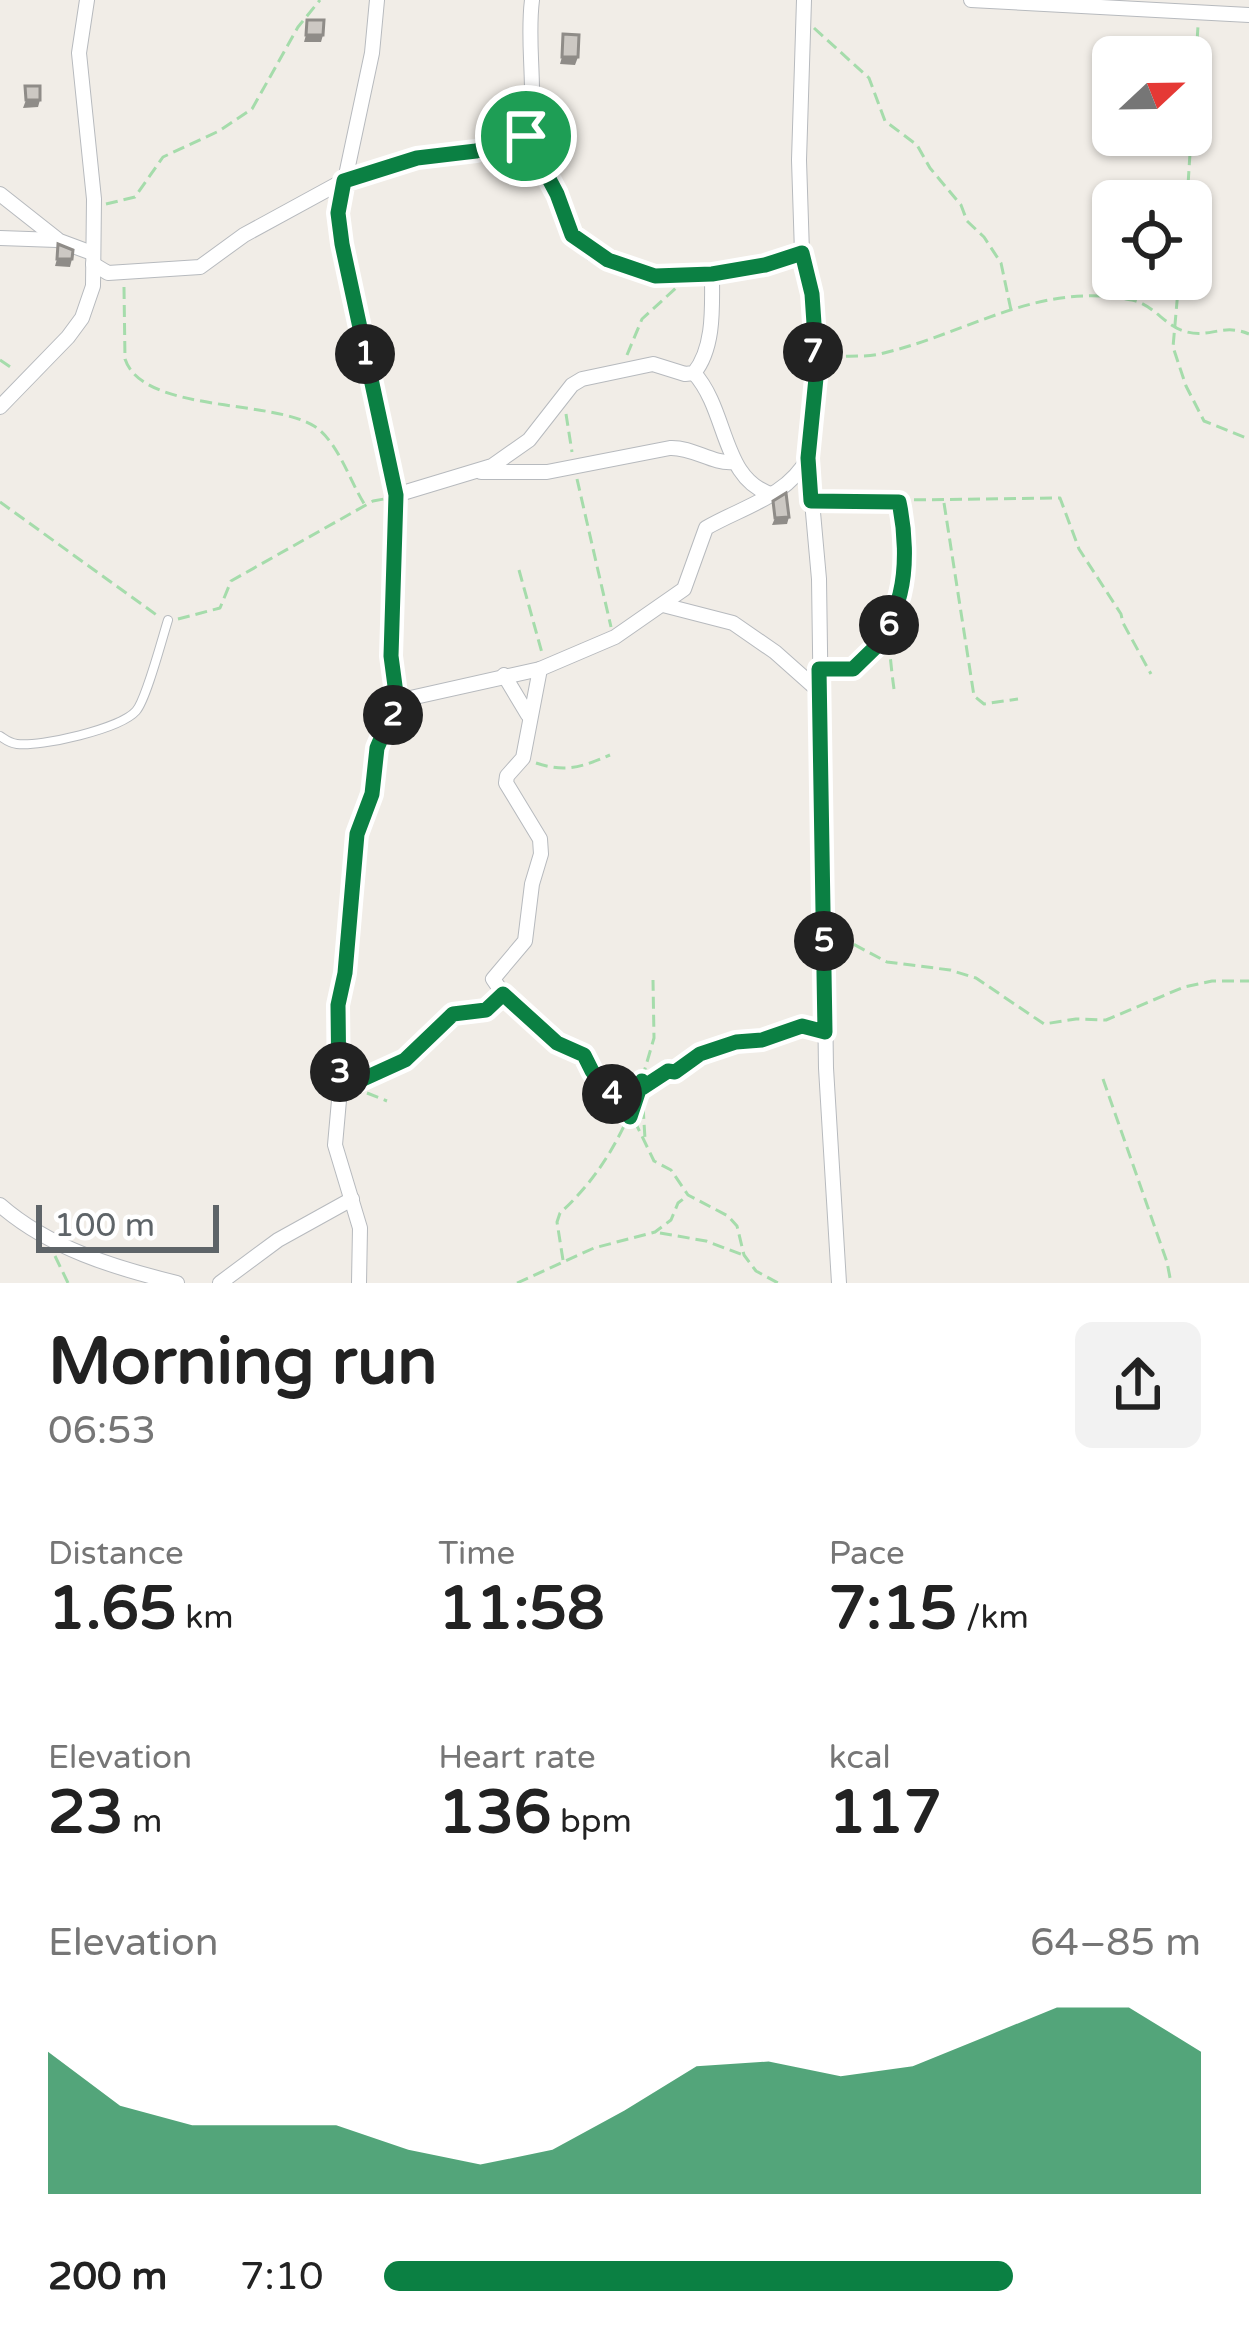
<!DOCTYPE html>
<html lang="en">
<head>
<meta charset="utf-8">
<style>
	:root { --surface:#fff; --page:#f2f2f2; --text:#222; --muted:#767676; --accent:#0b8043 }
	body { margin:0; font-family:"Varela Round",sans-serif; background:var(--page); color:var(--text); height:100vh; display:flex; flex-direction:column; font-size:45px; white-space:nowrap }
	* { box-sizing:border-box; margin:0 }
	p { font-size:39px; color:var(--muted) }
	.icon { flex:none; width:66px; height:66px; fill:none; stroke:currentColor; stroke-width:2; stroke-linecap:round; stroke-linejoin:round }
	.map { position:relative; height:1283px; overflow:hidden }
	.drawer { display:flex; flex-direction:column; background:var(--surface); flex:1 }
	.drawer>* { flex:none }
	.needle { width:78px; rotate:68deg }
	.buttons { position:absolute; left:1092px; top:36px; display:grid; gap:24px }
	.buttons a { display:grid; place-items:center; width:120px; height:120px; border-radius:18px; background:var(--surface); box-shadow:0 3px 9px #0004; font-size:60px }
	.scale { position:absolute; left:36px; bottom:30px; width:183px; box-sizing:border-box; padding-left:12px; border:6px solid #5e6468; border-top:0; font-size:33px; line-height:42px; white-space:nowrap; color:#5e6468; -webkit-text-stroke:9px #fff; paint-order:stroke }
	.pin { position:absolute; display:grid; place-items:center; width:102px; height:102px; color:#fff; margin:-51px; border:6px solid #fff; border-radius:50%; box-shadow:0 3px 12px #0007 }
	.km { position:absolute; width:60px; height:60px; margin:-30px; border-radius:50%; background:#222; color:#fff; font-size:33px; line-height:60px; text-align:center }
	.round { display:grid; place-items:center; flex:none; width:126px; height:126px; border-radius:18px; background:var(--page) }
	.summary { display:flex; align-items:center; justify-content:space-between; height:204px; padding:0 48px }
	h1 { font-size:66px; font-weight:800; line-height:90px }
	.stats { display:grid; grid-template-columns:repeat(3,1fr); gap:18px; height:204px; padding:12px 48px }
	.stats div { display:grid; align-content:center }
	.stats b { font-size:60px; font-weight:800 }
	.stats small { font-size:33px; font-weight:400 }
	.stats p { font-size:33px }
	.chart { height:336px; padding:24px 48px }
	.chart p { display:flex; justify-content:space-between }
	.chart svg { width:100%; height:216px; margin-top:12px; fill:var(--accent); opacity:.7 }
	ul { padding:0 48px; list-style:none; font-size:39px }
	li { display:grid; grid-template-columns:192px 144px 1fr; align-items:center; height:90px }
	li i { height:30px; border-radius:15px; background:var(--accent) }
	.map>svg:first-child { display:block }
	.lines { fill:none; stroke-linecap:round; stroke-linejoin:round }
	.service-casing { stroke:#b7babe; stroke-width:10 }
	.minor-casing { stroke:#b7babe; stroke-width:16 }
	.path { stroke:#a5dcab; stroke-width:3; stroke-dasharray:12 6; stroke-linecap:butt }
	.service { stroke:#fff; stroke-width:8 }
	.minor { stroke:#fff; stroke-width:14 }
	.shaded-wall { fill:#8f8c88 }
	.building { fill:#ccc8c3; stroke:#8f8c88; stroke-width:3 }
	.route-casing { stroke:#fff; stroke-width:24 }
	.route { stroke:#0b8043; stroke-width:15 }
</style>
</head>
<body>
<div class="map">
<svg width="1249" height="1283" viewBox="0 0 1249 1283">
	<rect width="100%" height="100%" fill="#f1ede7"/>
	<g class="lines">
		<defs>
			<path id="service" d="M0,736C6,740 9,743 17,744C41,747 120,729 136,711C146,700 162,639 168,620"/>
			<g id="minor">
				<path d="M532,0C528,31 532,61 532,92C532,107 524,124 526,138C529,159 548,176 558,194C565,207 566,226 574,237C618,294 746,276 802,253"/>
				<polyline points="804,0 799,160 802,253 811,294 817,367 808,457 819,579 826,1068 839,1283"/>
				<polyline points="971,0 1249,15"/>
				<polyline points="0,194 57,239"/>
				<polyline points="0,238 57,240 92,253"/>
				<polyline points="93,264 108,273 200,267 244,235 343,181"/>
				<path d="M694,373C729,412 721,481 774,495"/>
				<polyline points="0,407 68,337 82,318 93,286 94,199 79,53 87,0"/>
				<path d="M481,472H547L670,448C693,447 712,464 733,462"/>
				<path d="M396,495L492,466L529,440L572,385L582,379L653,364L685,374L694,373C715,347 712,305 712,274"/>
				<polyline points="663,605 733,623 775,652 820,692"/>
				<polyline points="504,675 528,715"/>
				<path d="M397,701L540,669L615,637L684,589L706,528C742,507 787,497 808,458"/>
				<polyline points="536,1025 506,998 493,979 525,941 532,884 541,854 540,839 506,783 507,776 523,758 540,669"/>
				<polyline points="339,1089 405,1060 453,1014 486,1009 503,994"/>
				<path d="M0,1205C49,1248 115,1268 177,1283"/>
				<polyline points="220,1283 278,1240 352,1199"/>
				<polyline points="359,1283 360,1228 335,1145 341,1078 338,1005 345,973 357,834 372,794 378,748 397,701 391,656 397,504 338,213 372,53 377,0"/>
			</g>
		</defs>
		<use href="#service" class="service-casing"/>
		<use href="#minor" class="minor-casing"/>
		<g class="path">
			<polyline points="814,28 869,78 885,121 917,145 930,168 961,205 967,221 984,237 1001,263 1011,310"/>
			<polyline points="359,175 417,158 477,151 512,140"/>
			<polyline points="1187,201 1198,26"/>
			<polyline points="106,204 135,197 163,157 219,131 252,109 298,27 320,0"/>
			<polyline points="1179,279 1173,347 1186,386 1204,421 1249,439"/>
			<path d="M124,287L125,359C143,413 271,399 314,426C338,441 350,482 365,505"/>
			<polyline points="627,355 642,319 676,288"/>
			<path d="M828,357C846,355 866,358 884,353C971,332 1039,281 1132,300C1155,305 1165,327 1187,332C1211,338 1223,323 1249,334"/>
			<polyline points="0,360 15,370"/>
			<polyline points="566,414 572,452"/>
			<polyline points="577,479 611,627"/>
			<polyline points="824,501 1060,498 1079,549 1121,614 1123,623 1151,674"/>
			<polyline points="0,502 158,616"/>
			<polyline points="944,503 974,696 984,704 1018,699"/>
			<polyline points="519,570 542,653"/>
			<polyline points="178,619 220,608 231,581 373,501 384,499"/>
			<polyline points="834,668 853,669 888,634"/>
			<path d="M894,689C892,675 886,626 890,614C903,578 908,542 900,503"/>
			<path d="M536,763C566,773 582,767 610,755"/>
			<polyline points="838,936 887,962 950,970 976,978 1044,1024 1076,1019 1106,1020 1184,987 1212,981 1249,981"/>
			<polyline points="546,1034 584,1055 592,1071 637,1126 654,1161 671,1170 688,1195 728,1216 737,1226 744,1255 756,1271 778,1283"/>
			<polyline points="642,1079 654,1038 653,980"/>
			<polyline points="1103,1079 1167,1262 1171,1283"/>
			<polyline points="642,1088 668,1071 675,1072 700,1054 736,1042 762,1040 801,1026 812,1027"/>
			<polyline points="642,1089 645,1139"/>
			<polyline points="367,1093 387,1101"/>
			<polyline points="660,1233 706,1241 743,1255"/>
			<polyline points="55,1256 68,1283"/>
			<path d="M563,1260L557,1222L560,1213C600,1177 625,1132 642,1081"/>
			<polyline points="517,1283 594,1248 655,1232 671,1220 678,1203 687,1196"/>
		</g>
		<use href="#service" class="service"/>
		<use href="#minor" class="minor"/>
	</g>
	<g class="shaded-wall">
		<polygon points="306,35 323,35 321,42 304,42"/>
		<polygon points="562,57 578,57 575,65 560,64"/>
		<polygon points="26,100 40,100 38,107 23,108"/>
		<polygon points="57,259 72,259 70,267 55,266"/>
		<polygon points="789,517 787,524 772,525 775,518"/>
	</g>
	<g class="building">
		<polygon points="307,20 324,20 323,35 306,35"/>
		<polygon points="563,34 579,35 578,57 562,57"/>
		<polygon points="25,86 40,86 40,100 26,100"/>
		<polygon points="58,244 73,250 72,259 57,259"/>
		<polygon points="786,493 789,517 775,518 773,501"/>
	</g>
	<g class="lines">
		<defs>
			<path id="route" d="M526,136L557,194L572,235L608,260L655,276L712,274L765,265L802,253L812,294L817,368L808,458L811,501L899,502C905,530 907,566 900,594C896,610 889,616 890,633L853,669H819L825,1032L802,1026L762,1040L736,1042L700,1054L675,1072L668,1071L642,1088V1081L630,1117L592,1071L584,1055L557,1043L503,994L486,1010L453,1014L405,1060L339,1090L338,1005L345,973L357,834L372,794L377,748L397,701L391,656L396,495L342,244L338,213L344,181L417,158L476,151Z"/>
		</defs>
		<use href="#route" class="route-casing"/>
		<use href="#route" class="route"/>
	</g>
</svg>
<div class="buttons">
<a><svg class="needle" viewBox="-14 -14 28 28"><path d="M0-13l5 13h-10z" fill="#e53935"/><path d="M0 13l5-13h-10z" fill="#767676"/></svg></a>
<a><svg class="icon" aria-label="locate" viewBox="0 0 24 24"><circle cx="12" cy="12" r="6"/><path d="M12 2v4M12 18v4M2 12h4M18 12h4"/></svg></a>
</div>
<div class="scale">100 m</div>
<div class="pin" style="left:526px;top:136px;background:#1e9e55"><svg class="icon" aria-label="arrive" viewBox="0 0 24 24"><path d="M6 21V4h12l-3 4 3 4H6"/></svg></div>
<b class="km" style="left:365px;top:354px">1</b>
<b class="km" style="left:393px;top:715px">2</b>
<b class="km" style="left:340px;top:1072px">3</b>
<b class="km" style="left:612px;top:1094px">4</b>
<b class="km" style="left:824px;top:941px">5</b>
<b class="km" style="left:889px;top:625px">6</b>
<b class="km" style="left:813px;top:352px">7</b>
</div>
<section class="drawer">
<div class="summary"><div><h1>Morning run</h1><p>06:53</p></div><a class="round"><svg class="icon" aria-label="share" viewBox="0 0 24 24"><path d="M12 15V3M7 8l5-5 5 5M5 13v7h14v-7"/></svg></a></div>
<div class="stats">
<div><p>Distance</p><b>1.65<small> km</small></b></div>
<div><p>Time</p><b>11:58</b></div>
<div><p>Pace</p><b>7:15<small> /km</small></b></div>
</div>
<div class="stats">
<div><p>Elevation</p><b>23<small> m</small></b></div>
<div><p>Heart rate</p><b>136<small> bpm</small></b></div>
<div><p>kcal</p><b>117</b></div>
</div>
<div class="chart"><p><span>Elevation</span>64–85 m</p>
<svg viewBox="0 0 160 44" preserveAspectRatio="none"><path d="M0 44V15L10 26L20 30L30 30L40 30L50 35L60 38L70 35L80 27L90 18L100 17L110 20L120 18L130 12L140 6L150 6L160 15V44z"/></svg>
</div>
<ul>
<li><b>200 m</b>7:10<i style="width:77%"></i></li>
</ul>
</section>
</body>
</html>
